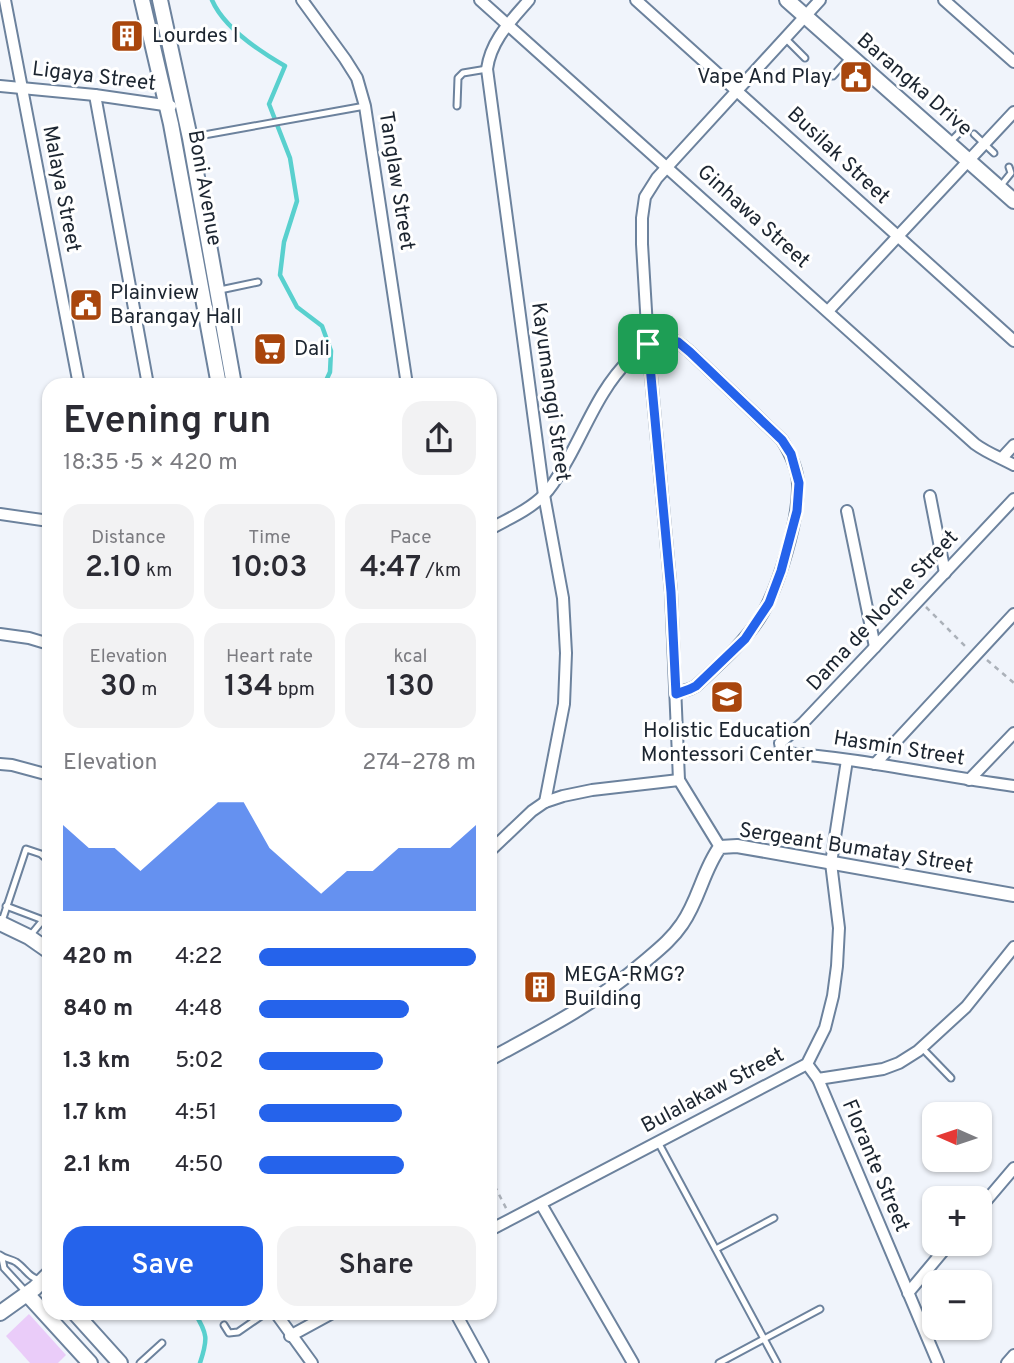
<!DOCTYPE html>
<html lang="en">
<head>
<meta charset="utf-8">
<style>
	:root { --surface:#fff; --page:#f2f2f3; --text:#2b2b33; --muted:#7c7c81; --accent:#2563eb }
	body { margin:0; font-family:Overpass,sans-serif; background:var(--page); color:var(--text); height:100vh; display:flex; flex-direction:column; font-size:26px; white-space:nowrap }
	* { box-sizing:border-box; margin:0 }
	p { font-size:23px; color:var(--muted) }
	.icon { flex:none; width:38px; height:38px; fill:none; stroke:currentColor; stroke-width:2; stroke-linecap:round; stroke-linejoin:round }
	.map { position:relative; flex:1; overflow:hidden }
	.details { position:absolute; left:42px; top:378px; width:455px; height:942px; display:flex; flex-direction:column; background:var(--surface); border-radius:21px; box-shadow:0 2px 5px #0004 }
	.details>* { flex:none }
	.needle { width:46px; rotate:273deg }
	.controls { position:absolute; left:922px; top:1102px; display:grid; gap:14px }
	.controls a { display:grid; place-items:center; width:70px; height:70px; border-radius:14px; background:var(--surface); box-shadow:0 2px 5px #0004; font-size:35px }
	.pin { position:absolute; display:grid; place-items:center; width:60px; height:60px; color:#fff; margin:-30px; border-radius:14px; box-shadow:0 4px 10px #0006 }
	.round { display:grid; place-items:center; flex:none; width:74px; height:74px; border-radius:21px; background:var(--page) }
	.summary { display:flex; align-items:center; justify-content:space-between; height:119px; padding:0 21px }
	h1 { font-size:38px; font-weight:600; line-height:52px }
	.figures { display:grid; grid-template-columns:repeat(3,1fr); gap:10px; height:119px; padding:7px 21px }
	.figures div { display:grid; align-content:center; border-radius:18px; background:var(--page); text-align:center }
	.figures b { font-size:30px; font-weight:600 }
	.figures small { font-size:19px; font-weight:400 }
	.figures p { font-size:19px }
	.chart { height:196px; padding:14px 21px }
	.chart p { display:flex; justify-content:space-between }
	.chart svg { width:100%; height:126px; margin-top:7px; fill:var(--accent); opacity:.7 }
	.cta { display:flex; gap:14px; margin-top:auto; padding:14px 21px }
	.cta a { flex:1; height:80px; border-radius:21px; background:var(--accent); color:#fff; font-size:28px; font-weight:600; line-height:80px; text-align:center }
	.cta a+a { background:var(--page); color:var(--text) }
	ul { padding:0 21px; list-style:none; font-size:23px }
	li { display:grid; grid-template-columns:112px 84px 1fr; align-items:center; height:52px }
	li i { height:18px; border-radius:9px; background:var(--accent) }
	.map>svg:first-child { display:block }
	.green { fill:#eaccf9 }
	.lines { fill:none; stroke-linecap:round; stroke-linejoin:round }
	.stream { stroke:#59d0ce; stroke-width:4.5 }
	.service-casing { stroke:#6c829d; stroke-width:9 }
	.minor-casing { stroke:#6c829d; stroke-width:14 }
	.tertiary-casing { stroke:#6c829d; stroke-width:16 }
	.secondary-casing { stroke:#6c829d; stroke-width:18 }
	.path { stroke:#abb1b9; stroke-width:2.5; stroke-dasharray:5 5; stroke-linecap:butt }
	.service { stroke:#fff; stroke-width:5 }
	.minor { stroke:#fff; stroke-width:10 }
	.tertiary { stroke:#fff; stroke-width:12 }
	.secondary { stroke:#fff; stroke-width:14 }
	.route-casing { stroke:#fff; stroke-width:14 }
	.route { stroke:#2563eb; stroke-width:9 }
	.labels { text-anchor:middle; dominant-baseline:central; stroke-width:6; stroke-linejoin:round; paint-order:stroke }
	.poi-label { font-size:21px; fill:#1c2530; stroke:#fff; text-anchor:start }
	.street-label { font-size:21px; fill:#1c2530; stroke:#fff }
</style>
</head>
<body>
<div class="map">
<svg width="1014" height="1363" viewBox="0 0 1014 1363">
	<rect width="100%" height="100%" fill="#f0f4fb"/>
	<polygon class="green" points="29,1314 66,1355 58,1363 30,1363 6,1336"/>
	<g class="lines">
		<g class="stream">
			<path d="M212,0C224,28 259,51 285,66L269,104L290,158L297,201L284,242L280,275L297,307L322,326L331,351L330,372L324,385"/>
			<path d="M194,1312C208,1334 208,1339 200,1363"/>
		</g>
		<defs>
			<g id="service">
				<polyline points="786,39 805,58"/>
				<polyline points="822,74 826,76 833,76 849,58"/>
				<polyline points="457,106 458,78 463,73 487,69"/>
				<polyline points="974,134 994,153"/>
				<polyline points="193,137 365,106"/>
				<polyline points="950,142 960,132"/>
				<polyline points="999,188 1011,173 1009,167"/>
				<polyline points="220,290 258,282"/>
				<polyline points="6,906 43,920"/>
				<polyline points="2,921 26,849 41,854 49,861"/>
				<polyline points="29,937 43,920 49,916"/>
				<polyline points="922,1048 951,1078"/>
				<polyline points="658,1142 777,1363"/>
				<polyline points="716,1249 774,1218"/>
				<path d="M0,1255C5,1259 11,1259 16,1262C26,1269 29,1278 40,1280"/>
				<polyline points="2,1258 4,1268 26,1292"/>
				<polyline points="224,1325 229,1333 238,1332 267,1312"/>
				<polyline points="140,1363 162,1343"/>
				<polyline points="719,1363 820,1309"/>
			</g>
			<g id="minor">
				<polyline points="5,0 79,385"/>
				<polyline points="302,0 345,59 357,78 365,106 407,385"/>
				<path d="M480,0L975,444C987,453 1001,458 1014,465"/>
				<path d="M529,0C511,21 491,40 487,69L544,495L563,598L566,653L564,704L545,802"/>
				<polyline points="636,0 1014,341"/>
				<polyline points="944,0 1014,62"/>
				<polyline points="0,86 95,95 171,106"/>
				<polyline points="95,95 148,385"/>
				<polyline points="828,311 1014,112"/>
				<polyline points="1002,458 1014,445"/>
				<polyline points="930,496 945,573"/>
				<path d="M1014,499L875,647L803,723L780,743L781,748L784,753C861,758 937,776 1014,786"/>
				<polyline points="847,511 875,647"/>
				<polyline points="0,514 49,521"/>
				<path d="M490,529C508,519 529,510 544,495C554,485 561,471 568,459C587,425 601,387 630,359C640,350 652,339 667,339C676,339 683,346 690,352L782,440C790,453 798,469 798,485C799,519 778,591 759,619C742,645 718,665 696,686L690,689L676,693"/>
				<polyline points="0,634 29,638 49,644"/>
				<polyline points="0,764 12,765 49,775"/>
				<polyline points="875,764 1014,614"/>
				<polyline points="969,780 1014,733"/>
				<polyline points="720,847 679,780 671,592 648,344 642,244 642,218 645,197 657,178 820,0"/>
				<polyline points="490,851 532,811 545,802 563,796 592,790 679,780"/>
				<polyline points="807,1064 818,1079 938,1363"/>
				<polyline points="818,1079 883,1069 899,1063 918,1051 966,1007 1014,947"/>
				<polyline points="541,1204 633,1363"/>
				<polyline points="980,1208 1014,1168"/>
				<polyline points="490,1230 807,1064 825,1028 833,996 837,966 839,928 831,863 847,760"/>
				<polyline points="908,1293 949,1244"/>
				<polyline points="275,1312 312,1363"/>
				<polyline points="455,1312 483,1363"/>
				<polyline points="290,1336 334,1312"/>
				<polyline points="1007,1363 1014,1355"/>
			</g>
			<path id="tertiary" d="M490,1059C544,1030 598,1002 644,962C658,950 672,939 682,924C699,900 703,870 720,847L737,846L1014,895"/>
			<g id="secondary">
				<polyline points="142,0 171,124 219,385"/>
				<polyline points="160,0 190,138 234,385"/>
				<polyline points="787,0 1014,201"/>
				<polyline points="0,923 29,937 49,951"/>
				<polyline points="27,1294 90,1363"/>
				<polyline points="74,1312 120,1363"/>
				<polyline points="0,1313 35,1288 49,1274"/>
			</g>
		</defs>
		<use href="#service" class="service-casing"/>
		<use href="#minor" class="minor-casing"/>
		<use href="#tertiary" class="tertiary-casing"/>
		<use href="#secondary" class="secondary-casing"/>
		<g class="path">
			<polyline points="926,607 966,647"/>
			<polyline points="987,660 1014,683"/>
			<polyline points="490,1177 507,1210"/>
		</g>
		<use href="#service" class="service"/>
		<use href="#minor" class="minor"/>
		<use href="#tertiary" class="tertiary"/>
		<use href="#secondary" class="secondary"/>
	</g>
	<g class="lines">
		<defs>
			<polygon id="route" points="667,340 678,342 690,352 782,440 791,454 799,483 797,511 781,571 769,603 745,639 696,686 690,689 676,694 671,592 648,344"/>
		</defs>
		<use href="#route" class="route-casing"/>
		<use href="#route" class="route"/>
	</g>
	<defs>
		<symbol id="building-square" viewBox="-11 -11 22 22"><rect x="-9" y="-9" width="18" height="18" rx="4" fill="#a9460d" stroke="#fff"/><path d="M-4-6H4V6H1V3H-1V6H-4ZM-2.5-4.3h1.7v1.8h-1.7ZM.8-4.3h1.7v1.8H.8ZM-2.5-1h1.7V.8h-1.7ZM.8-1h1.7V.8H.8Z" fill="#fff"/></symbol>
		<symbol id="civic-square" viewBox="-11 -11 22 22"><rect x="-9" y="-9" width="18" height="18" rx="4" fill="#a9460d" stroke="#fff"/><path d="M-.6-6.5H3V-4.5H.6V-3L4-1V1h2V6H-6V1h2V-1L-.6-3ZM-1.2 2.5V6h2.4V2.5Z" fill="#fff"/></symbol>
		<symbol id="supermarket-square" viewBox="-11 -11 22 22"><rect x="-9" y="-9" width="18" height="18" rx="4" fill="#a9460d" stroke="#fff"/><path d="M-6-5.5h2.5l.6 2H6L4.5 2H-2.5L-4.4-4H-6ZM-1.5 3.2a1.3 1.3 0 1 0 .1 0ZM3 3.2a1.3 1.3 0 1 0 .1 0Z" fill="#fff"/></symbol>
		<symbol id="school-square" viewBox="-11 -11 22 22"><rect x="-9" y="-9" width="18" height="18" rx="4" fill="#a9460d" stroke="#fff"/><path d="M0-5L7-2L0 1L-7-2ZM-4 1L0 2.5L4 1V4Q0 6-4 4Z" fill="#fff"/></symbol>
	</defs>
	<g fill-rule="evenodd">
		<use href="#building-square" x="108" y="17" width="38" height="38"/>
		<use href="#civic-square" x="837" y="58" width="38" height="38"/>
		<use href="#civic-square" x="67" y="286" width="38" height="38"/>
		<use href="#supermarket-square" x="251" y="330" width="38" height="38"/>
		<use href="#school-square" x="708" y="678" width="38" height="38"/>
		<use href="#building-square" x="521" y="968" width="38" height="38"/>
	</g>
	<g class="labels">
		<g class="poi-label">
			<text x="152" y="36">Lourdes I</text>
			<text x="832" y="77" text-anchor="end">Vape And Play</text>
			<text x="110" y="293">Plainview<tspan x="110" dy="24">Barangay Hall</tspan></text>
			<text x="294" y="349">Dali</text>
			<text x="727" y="731" text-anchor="middle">Holistic Education<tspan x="727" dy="24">Montessori Center</tspan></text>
			<text x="564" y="975">MEGA-RMG?<tspan x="564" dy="24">Building</tspan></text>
		</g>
		<g class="street-label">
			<text transform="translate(94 77) rotate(7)">Ligaya Street</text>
			<text transform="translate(914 85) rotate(41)">Barangka Drive</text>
			<text transform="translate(838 156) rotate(43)">Busilak Street</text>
			<text transform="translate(396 181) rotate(81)">Tanglaw Street</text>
			<text transform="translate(204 188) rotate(80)">Boni Avenue</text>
			<text transform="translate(61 189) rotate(79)">Malaya Street</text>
			<text transform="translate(753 217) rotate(42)">Ginhawa Street</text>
			<text transform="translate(550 392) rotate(82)">Kayumanggi Street</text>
			<text transform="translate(883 611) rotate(-47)">Dama de Noche Street</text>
			<text transform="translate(899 749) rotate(9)">Hasmin Street</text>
			<text transform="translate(856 849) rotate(9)">Sergeant Bumatay Street</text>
			<text transform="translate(713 1091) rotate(-28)">Bulalakaw Street</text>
			<text transform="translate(875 1166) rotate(67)">Florante Street</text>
		</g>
	</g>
</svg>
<div class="controls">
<a><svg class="needle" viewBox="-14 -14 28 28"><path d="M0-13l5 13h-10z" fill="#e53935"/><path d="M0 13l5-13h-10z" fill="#7c7c81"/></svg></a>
<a>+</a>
<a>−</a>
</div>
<div class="pin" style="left:648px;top:344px;background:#1e9e55"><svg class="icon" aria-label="arrive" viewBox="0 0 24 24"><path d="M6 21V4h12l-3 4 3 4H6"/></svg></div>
<section class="details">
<div class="summary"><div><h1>Evening run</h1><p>18:35 · 5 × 420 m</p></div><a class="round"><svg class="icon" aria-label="share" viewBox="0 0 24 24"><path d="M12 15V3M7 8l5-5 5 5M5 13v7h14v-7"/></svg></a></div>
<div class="figures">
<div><p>Distance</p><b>2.10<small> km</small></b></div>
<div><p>Time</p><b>10:03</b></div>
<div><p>Pace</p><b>4:47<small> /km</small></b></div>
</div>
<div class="figures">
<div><p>Elevation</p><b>30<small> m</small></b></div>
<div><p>Heart rate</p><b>134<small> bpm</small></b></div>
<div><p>kcal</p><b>130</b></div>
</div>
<div class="chart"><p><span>Elevation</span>274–278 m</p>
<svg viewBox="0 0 160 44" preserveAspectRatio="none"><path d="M0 44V14L10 22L20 22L30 30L40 22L50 14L60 6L70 6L80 22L90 30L100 38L110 30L120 30L130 22L140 22L150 22L160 14V44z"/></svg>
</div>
<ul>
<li><b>420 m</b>4:22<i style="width:100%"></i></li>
<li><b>840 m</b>4:48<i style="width:69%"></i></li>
<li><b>1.3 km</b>5:02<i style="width:57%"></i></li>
<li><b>1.7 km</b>4:51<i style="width:66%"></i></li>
<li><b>2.1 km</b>4:50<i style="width:67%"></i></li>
</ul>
<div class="cta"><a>Save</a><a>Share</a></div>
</section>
</div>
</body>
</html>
